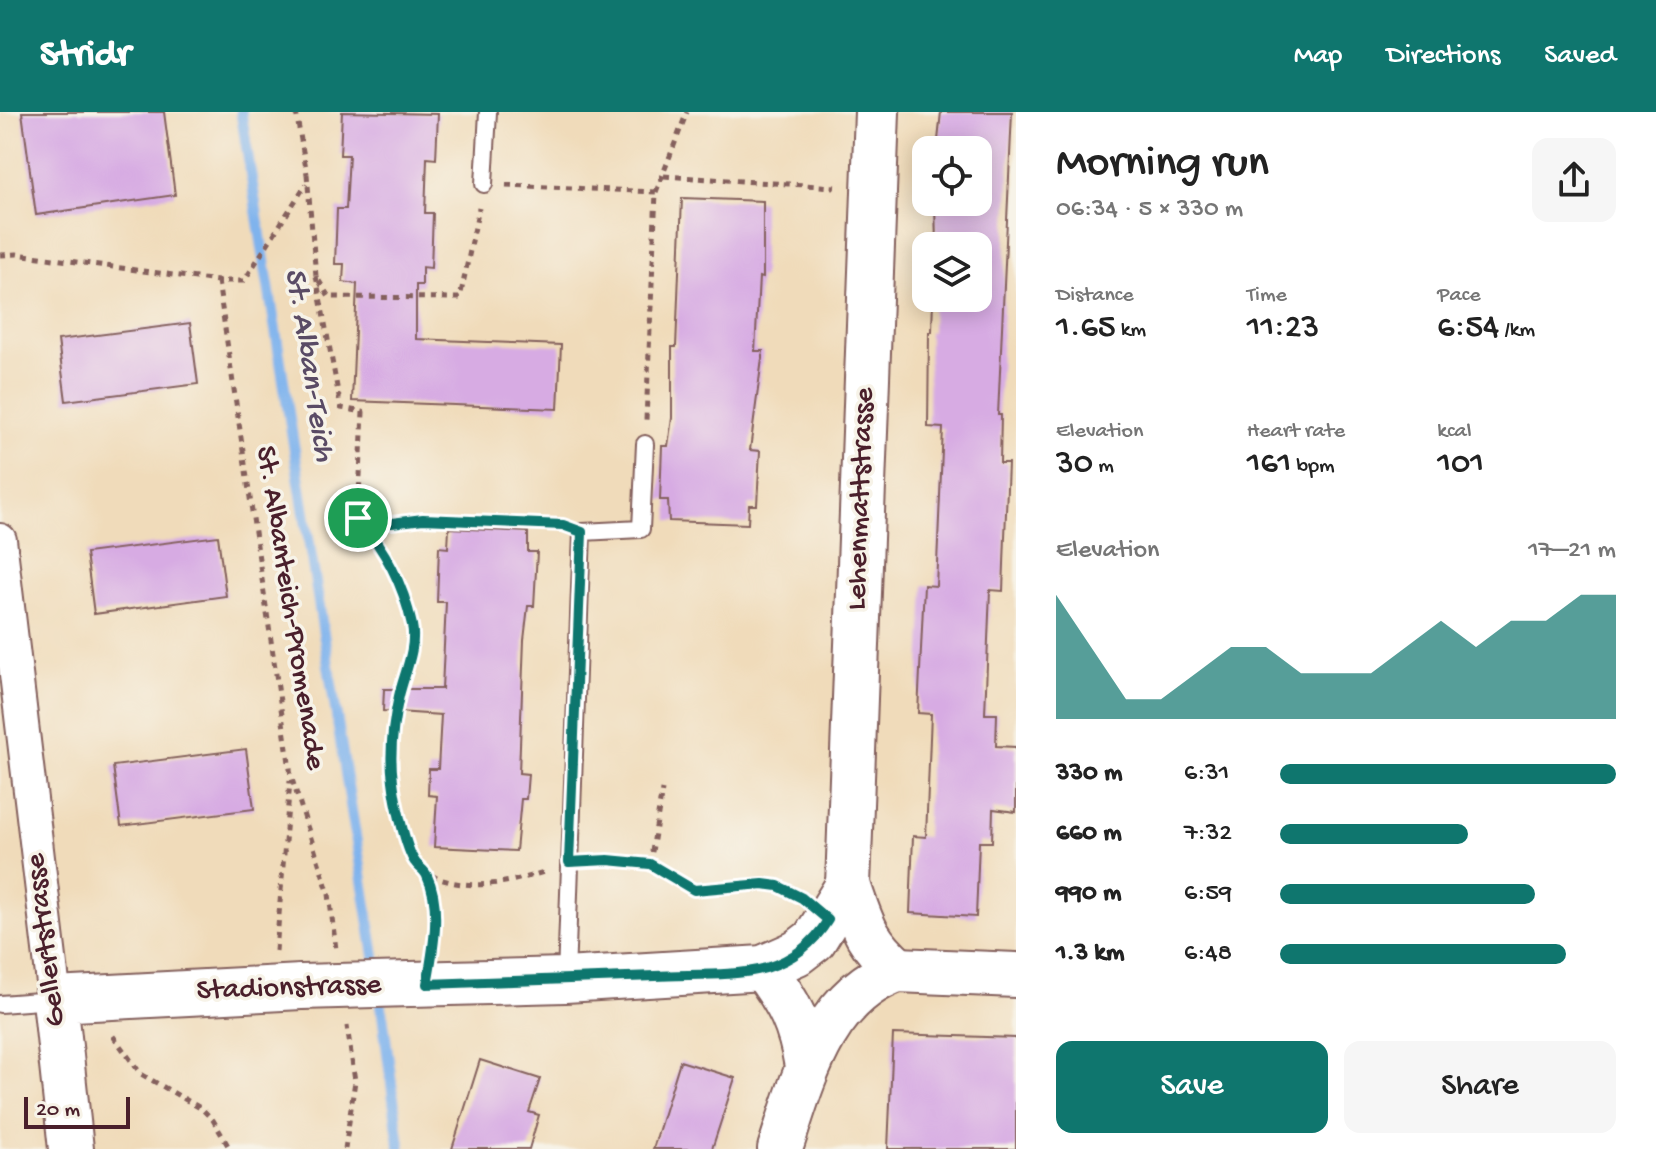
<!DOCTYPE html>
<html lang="en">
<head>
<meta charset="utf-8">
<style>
	:root { --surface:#fff; --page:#f6f6f6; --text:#222; --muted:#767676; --accent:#0f766e }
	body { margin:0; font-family:"Gochi Hand",sans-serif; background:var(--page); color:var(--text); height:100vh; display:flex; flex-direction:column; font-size:30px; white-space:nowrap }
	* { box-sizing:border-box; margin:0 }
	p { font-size:26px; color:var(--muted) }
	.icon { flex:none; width:44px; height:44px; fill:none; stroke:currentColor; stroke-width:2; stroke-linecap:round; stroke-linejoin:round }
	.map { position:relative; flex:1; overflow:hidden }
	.sheet { display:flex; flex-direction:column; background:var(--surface); width:640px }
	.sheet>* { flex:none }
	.buttons { position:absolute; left:912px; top:24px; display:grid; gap:16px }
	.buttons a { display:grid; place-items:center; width:80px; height:80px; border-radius:16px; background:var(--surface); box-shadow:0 4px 20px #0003; font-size:40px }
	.scale { position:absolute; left:24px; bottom:20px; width:106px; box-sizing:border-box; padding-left:8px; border:4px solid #4a1f2b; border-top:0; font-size:22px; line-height:28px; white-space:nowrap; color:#4a1f2b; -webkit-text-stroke:6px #f7f3e8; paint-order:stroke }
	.pin { position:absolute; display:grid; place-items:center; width:68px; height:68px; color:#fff; margin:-34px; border:4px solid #fff; border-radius:50%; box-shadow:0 2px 8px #0007 }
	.round { display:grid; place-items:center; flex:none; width:84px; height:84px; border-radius:16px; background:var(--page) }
	.summary { display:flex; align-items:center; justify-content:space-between; height:136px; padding:0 40px }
	h1 { font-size:44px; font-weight:600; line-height:60px }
	.figures { display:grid; grid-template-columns:repeat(3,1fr); gap:12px; height:136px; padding:8px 40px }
	.figures div { display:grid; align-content:center }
	.figures b { font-size:34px; font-weight:600 }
	.figures small { font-size:22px; font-weight:400 }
	.figures p { font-size:22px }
	.chart { height:224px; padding:16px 40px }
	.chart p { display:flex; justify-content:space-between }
	.chart svg { width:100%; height:144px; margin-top:8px; fill:var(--accent); opacity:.7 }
	.cta { display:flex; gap:16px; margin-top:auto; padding:16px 40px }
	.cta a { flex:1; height:92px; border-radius:16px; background:var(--accent); color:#fff; font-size:32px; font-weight:600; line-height:92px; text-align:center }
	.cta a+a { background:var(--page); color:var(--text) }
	ul { padding:0 40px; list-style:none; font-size:26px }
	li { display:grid; grid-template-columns:128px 96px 1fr; align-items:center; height:60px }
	li i { height:20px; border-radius:10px; background:var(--accent) }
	header { display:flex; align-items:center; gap:48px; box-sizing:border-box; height:112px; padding:0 40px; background:var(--accent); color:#fff }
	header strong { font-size:38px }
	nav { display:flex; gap:44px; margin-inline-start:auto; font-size:28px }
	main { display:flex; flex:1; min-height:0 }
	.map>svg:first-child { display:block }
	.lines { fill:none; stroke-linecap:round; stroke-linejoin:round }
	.stream { stroke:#7fb3ed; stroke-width:11 }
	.building { fill:#d7abe3 }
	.lane-casing { stroke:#84615d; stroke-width:20 }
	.street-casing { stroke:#84615d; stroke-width:36 }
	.secondary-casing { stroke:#84615d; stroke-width:48 }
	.path { stroke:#84615d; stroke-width:5; stroke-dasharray:6 6; stroke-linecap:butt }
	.lane { stroke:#fff; stroke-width:16 }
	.street { stroke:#fff; stroke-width:32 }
	.secondary { stroke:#fff; stroke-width:44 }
	.secondary-bridge-casing { stroke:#84615d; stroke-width:48; stroke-linecap:butt }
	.secondary-bridge { stroke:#fff; stroke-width:44 }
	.route-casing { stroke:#fff; stroke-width:16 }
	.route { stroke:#0f766e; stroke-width:10 }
	.labels { text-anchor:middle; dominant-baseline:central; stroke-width:7; stroke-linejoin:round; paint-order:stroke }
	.street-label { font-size:30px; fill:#4a1f2b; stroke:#f7f3e8 }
	.water-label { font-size:32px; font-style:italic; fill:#5a4b65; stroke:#f7f3e8 }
</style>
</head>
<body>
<header>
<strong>Stridr</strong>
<nav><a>Map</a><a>Directions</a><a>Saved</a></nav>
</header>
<main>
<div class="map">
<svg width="1016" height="1037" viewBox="0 0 1016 1037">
	<rect width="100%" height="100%" fill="#f7f3e8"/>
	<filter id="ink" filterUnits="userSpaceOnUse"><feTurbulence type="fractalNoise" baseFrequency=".0125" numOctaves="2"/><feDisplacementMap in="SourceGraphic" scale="16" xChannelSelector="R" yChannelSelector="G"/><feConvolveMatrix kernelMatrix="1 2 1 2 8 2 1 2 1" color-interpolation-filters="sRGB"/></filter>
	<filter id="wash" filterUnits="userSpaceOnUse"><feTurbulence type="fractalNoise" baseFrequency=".006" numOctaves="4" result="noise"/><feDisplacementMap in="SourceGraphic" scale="32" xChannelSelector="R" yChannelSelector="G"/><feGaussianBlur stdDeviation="1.8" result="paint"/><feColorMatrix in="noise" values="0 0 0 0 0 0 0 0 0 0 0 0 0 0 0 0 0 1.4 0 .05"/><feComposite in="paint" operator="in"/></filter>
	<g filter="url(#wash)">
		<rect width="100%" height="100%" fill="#f0dbba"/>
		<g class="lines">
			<g class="stream">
				<polyline points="241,0 378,866"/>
				<polyline points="380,883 400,1037"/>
			</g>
		</g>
		<g id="blocks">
			<g class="building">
				<polygon points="22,0 164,0 175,83 36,103"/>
				<polygon points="342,0 438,2 436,47 427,46 425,101 433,101 431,156 422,155 422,173 416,173 416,227 561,233 558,297 352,289 357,172 343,170 344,152 335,152 337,97 346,97 349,43 340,43"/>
				<polygon points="941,0 1012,0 998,303 1001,303 1000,351 1008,351 1005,425 1003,479 990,478 985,602 997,602 996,634 1016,635 1016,700 993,697 992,730 979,730 976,805 910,801 913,724 926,725 931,602 918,601 924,473 936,474 943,316 928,315 929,220 932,220 933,186 978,186 978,134 936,134 935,90 978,90 978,38 937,38"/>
				<polygon points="682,86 763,89 763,166 759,165 755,239 763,239 750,338 760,339 757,393 749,393 748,412 669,409 668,388 660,388 662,334 668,334 672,306 672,235 676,235"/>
				<polygon points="190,211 198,272 66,289 58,228"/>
				<polygon points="449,416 528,420 528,440 537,440 534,494 528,494 524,528 521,606 519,661 528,662 526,687 521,687 516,739 434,735 437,684 428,683 429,657 438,657 441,603 383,599 384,577 442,577 446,490 437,490 439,435 448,436"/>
				<polygon points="218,424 226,484 94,502 86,441"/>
				<polygon points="246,637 254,697 121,714 113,654"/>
				<polygon points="893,922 1016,926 1016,1037 888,1037"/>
				<polygon points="480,948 540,967 529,1000 539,1003 529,1037 452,1037"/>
				<polygon points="680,949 735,966 712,1037 653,1037"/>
			</g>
		</g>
	</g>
	<g filter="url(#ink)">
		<use href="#blocks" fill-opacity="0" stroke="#84615d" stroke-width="2"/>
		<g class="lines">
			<defs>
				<g id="lane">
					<polyline points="484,72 488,0"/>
					<polyline points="566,865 582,420 641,417 645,332"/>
					<polyline points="0,892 53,888"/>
				</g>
				<polyline id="street" points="0,428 55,888"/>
				<g id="secondary">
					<path d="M877,0L848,773C862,813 865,829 898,858"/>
					<path d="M763,856C789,890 800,912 807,954"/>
					<polyline points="410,872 565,868 763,856 797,841 814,828 848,773"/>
					<polyline points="71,1037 55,888 301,875"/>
					<path d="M780,1037C802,970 823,883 898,858L1016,863"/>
				</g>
			</defs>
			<use href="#lane" class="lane-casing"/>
			<use href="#street" class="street-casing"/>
			<use href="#secondary" class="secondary-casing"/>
			<g class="path">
				<polyline points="296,0 307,62"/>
				<polyline points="307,62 316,164 329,185 460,186 479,96"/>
				<polyline points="664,64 835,75"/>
				<polyline points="506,73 656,80 646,308"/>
				<polyline points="656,80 687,0"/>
				<polyline points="0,143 17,142 218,169 244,169 306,72"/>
				<path d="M316,164L341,296L363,300L358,406C382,434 412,480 413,520C413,544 401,567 398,591C392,630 391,663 399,701C402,716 406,734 413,747C418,756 428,762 437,766C473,779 508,771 544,760"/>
				<polyline points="218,169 291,664 329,782 336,837"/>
				<polyline points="359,406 392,411 423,407 560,412"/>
				<polyline points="596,748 650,752 694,778 763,772 778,774 796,783"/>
				<polyline points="650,752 662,678"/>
				<polyline points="427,763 433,790 434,832"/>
				<polyline points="276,839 290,669"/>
				<polyline points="113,924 141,962 202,997 213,1008 230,1037"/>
				<polyline points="345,1037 355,969 347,914"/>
			</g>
			<use href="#lane" class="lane"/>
			<use href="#street" class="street"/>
			<use href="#secondary" class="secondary"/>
			<defs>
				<polyline id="secondary-bridge" points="301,875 410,872"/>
			</defs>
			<use href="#secondary-bridge" class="secondary-bridge-casing"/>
			<use href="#secondary-bridge" class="secondary-bridge"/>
		</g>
	</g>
	<g class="lines" filter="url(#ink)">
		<defs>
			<path id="route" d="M358,406L392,411L423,407L563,413L582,420L569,750L608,748L650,752L694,778L763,772L778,774L802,786L828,808C814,831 792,848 766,856C732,865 691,862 655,864C579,867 503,870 427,872C433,839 442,795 427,764C425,758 418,755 415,750C405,736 395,687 393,669C389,641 393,611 399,584C404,562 417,536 412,513C403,471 385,438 358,406Z"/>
		</defs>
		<use href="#route" class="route-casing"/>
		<use href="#route" class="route"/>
	</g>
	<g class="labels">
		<g class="street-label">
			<text transform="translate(862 387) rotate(-88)">Lehenmattstrasse</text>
			<text transform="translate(289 496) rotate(81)">St. Albanteich-Promenade</text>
			<text transform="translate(47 828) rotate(-97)">Gellertstrasse</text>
			<text transform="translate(289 877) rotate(-2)">Stadionstrasse</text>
		</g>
		<g class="water-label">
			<text transform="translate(308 253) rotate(81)">St. Alban-Teich</text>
		</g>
	</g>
</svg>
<div class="buttons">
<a><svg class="icon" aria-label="locate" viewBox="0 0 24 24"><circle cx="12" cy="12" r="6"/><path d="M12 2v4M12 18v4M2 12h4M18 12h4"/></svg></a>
<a><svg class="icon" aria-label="layers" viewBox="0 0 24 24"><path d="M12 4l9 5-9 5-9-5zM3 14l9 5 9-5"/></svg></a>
</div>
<div class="scale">20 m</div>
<div class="pin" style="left:358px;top:406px;background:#1e9e55"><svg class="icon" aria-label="arrive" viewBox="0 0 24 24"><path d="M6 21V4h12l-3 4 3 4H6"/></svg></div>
</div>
<section class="sheet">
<div class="summary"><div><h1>Morning run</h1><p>06:34 · 5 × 330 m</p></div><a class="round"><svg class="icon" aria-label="share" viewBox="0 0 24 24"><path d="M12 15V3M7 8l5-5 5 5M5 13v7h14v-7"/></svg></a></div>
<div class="figures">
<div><p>Distance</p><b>1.65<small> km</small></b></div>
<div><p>Time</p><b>11:23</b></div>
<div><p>Pace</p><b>6:54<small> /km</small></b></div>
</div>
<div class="figures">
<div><p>Elevation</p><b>30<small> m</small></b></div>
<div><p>Heart rate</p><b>161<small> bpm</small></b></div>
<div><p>kcal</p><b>101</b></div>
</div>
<div class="chart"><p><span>Elevation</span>17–21 m</p>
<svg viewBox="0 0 160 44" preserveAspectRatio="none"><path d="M0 44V6L10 22L20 38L30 38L40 30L50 22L60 22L70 30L80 30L90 30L100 22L110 14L120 22L130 14L140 14L150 6L160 6V44z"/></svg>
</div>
<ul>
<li><b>330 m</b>6:31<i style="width:100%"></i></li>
<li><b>660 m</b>7:32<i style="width:56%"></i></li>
<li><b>990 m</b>6:59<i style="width:76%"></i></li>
<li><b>1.3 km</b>6:48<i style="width:85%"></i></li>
</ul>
<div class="cta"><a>Save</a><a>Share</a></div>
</section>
</main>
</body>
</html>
